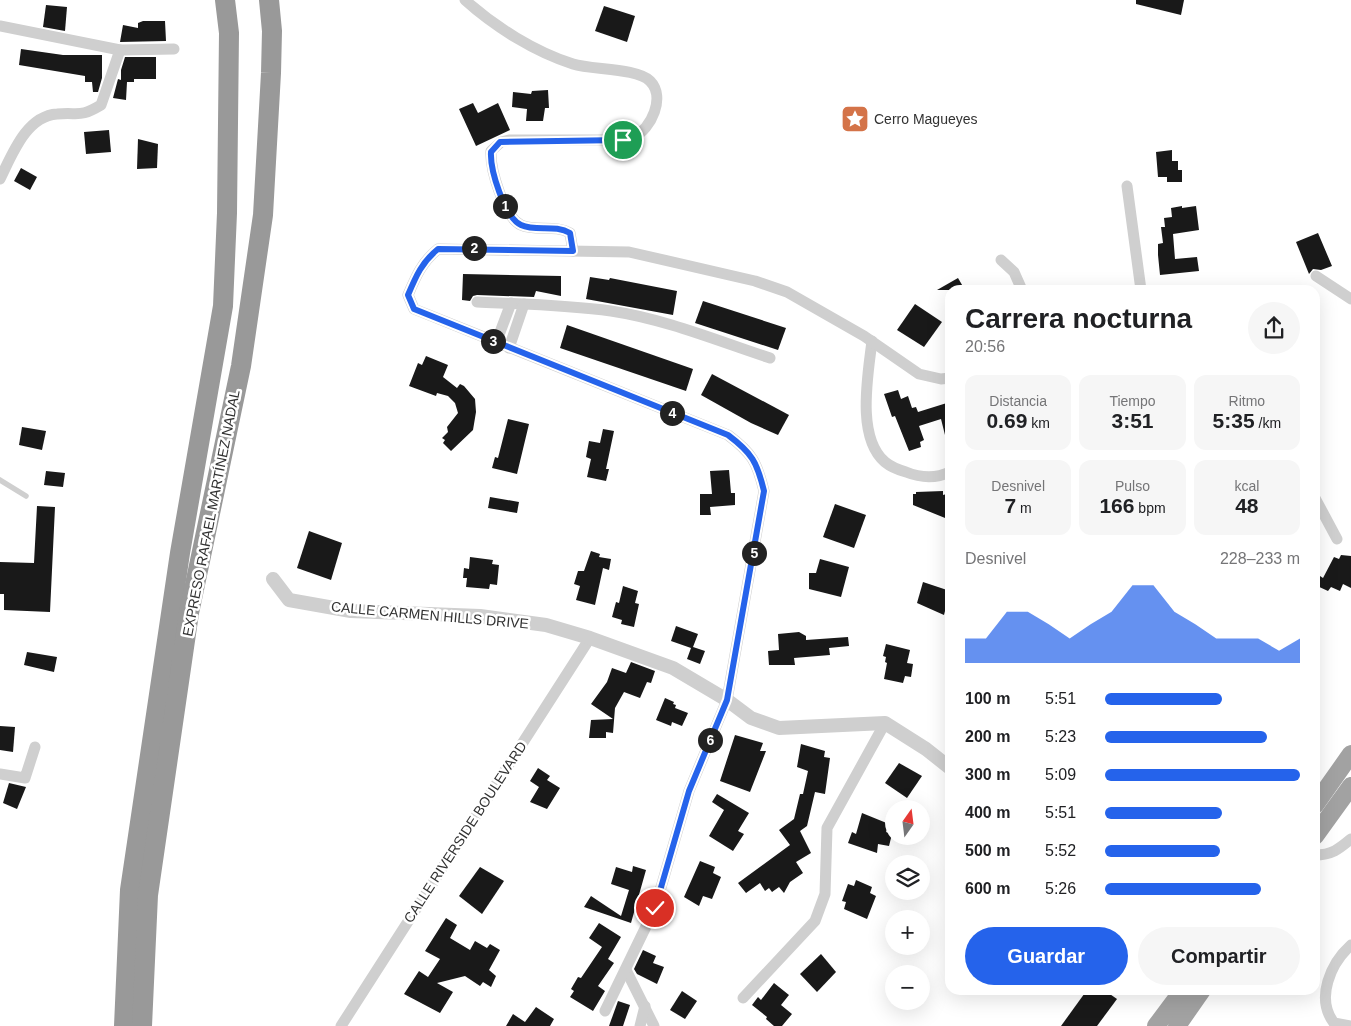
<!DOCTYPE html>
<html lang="es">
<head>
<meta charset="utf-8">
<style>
	:root { --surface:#fff; --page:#f6f6f6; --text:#202124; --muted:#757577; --accent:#2563eb }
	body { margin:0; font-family:Arial,sans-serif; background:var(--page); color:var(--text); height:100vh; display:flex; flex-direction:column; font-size:19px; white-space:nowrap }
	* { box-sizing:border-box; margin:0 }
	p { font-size:16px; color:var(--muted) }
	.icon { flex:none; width:28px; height:28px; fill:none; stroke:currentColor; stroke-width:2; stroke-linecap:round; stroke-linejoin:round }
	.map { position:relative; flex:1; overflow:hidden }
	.side { position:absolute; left:945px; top:285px; width:375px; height:710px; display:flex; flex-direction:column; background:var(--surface); border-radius:15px; box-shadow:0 5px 20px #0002 }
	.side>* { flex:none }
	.needle { width:32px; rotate:14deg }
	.tools { position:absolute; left:885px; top:800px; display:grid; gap:10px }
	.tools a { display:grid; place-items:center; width:45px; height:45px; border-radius:50%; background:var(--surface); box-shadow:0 5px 20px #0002; font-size:25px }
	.pin { position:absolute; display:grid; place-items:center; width:42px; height:42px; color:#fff; margin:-21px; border:2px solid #fff; border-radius:50%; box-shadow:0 1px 5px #0007 }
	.km { position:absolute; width:25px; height:25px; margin:-12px; border-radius:50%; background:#222; color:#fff; font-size:14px; line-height:25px; text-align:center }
	.round { display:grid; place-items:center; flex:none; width:52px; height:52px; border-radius:26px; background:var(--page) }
	.overview { display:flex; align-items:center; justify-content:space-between; height:85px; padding:0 20px }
	h1 { font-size:28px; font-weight:800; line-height:38px }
	.metrics { display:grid; grid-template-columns:repeat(3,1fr); gap:8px; height:85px; padding:5px 20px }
	.metrics div { display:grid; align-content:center; border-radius:12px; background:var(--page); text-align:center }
	.metrics b { font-size:21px; font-weight:800 }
	.metrics small { font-size:14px; font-weight:400 }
	.metrics p { font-size:14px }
	.chart { height:140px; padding:10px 20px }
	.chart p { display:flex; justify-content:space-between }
	.chart svg { width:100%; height:90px; margin-top:5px; fill:var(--accent); opacity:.7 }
	.action { display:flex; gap:10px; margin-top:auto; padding:10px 20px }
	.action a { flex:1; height:58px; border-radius:30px; background:var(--accent); color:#fff; font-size:20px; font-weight:800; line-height:58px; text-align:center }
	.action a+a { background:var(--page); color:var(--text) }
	ul { padding:0 20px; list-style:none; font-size:16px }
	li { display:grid; grid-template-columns:80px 60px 1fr; align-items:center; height:38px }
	li i { height:12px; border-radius:6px; background:var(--accent) }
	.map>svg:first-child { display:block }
	.building { fill:#191919 }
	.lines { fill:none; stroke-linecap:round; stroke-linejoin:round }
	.service { stroke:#cfcfcf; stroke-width:5.5 }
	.minor { stroke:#cfcfcf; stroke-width:11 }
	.tertiary { stroke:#cfcfcf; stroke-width:14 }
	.trunk { stroke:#a2a2a2; stroke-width:18 }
	.motorway { stroke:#999; stroke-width:20 }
	.route-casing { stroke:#fff; stroke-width:10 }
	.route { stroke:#2563eb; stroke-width:6 }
	.labels { text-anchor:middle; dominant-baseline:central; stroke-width:5; stroke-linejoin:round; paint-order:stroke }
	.poi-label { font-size:14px; fill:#323232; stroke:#fff; text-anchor:start }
	.street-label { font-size:14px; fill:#323232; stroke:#fff }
</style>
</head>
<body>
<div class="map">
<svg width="1351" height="1026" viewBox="0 0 1351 1026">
	<rect width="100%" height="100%" fill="#fff"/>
	<g class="building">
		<polygon points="1136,0 1184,0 1181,15 1136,4"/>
		<polygon points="46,5 67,7 65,31 43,27"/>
		<polygon points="604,6 635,16 627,42 595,31"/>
		<polygon points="143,21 165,21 166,41 120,42 123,25 138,28 138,23"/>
		<polygon points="21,49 63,55 102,55 102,78 98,92 93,92 92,82 85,82 85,76 19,65"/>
		<polygon points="125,57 156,57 156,79 134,79 134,82 127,82 126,100 113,98 118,79 121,80 121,70"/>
		<polygon points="548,90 549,108 545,108 543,121 526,121 527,109 512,107 513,92 531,94 532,91"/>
		<polygon points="473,103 478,113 498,103 510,130 476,146 459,109"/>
		<polygon points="109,130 111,152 86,154 84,132"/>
		<polygon points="138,139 158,144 157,168 137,169"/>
		<polygon points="1172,150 1172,161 1178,161 1178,170 1182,170 1182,182 1167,182 1167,177 1158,177 1156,152"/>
		<polygon points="21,168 37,177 30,190 14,181"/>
		<polygon points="1182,206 1182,208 1196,206 1199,230 1173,234 1175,259 1197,257 1199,271 1160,275 1158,255 1158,244 1163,243 1161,227 1165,227 1164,218 1172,217 1171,208"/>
		<polygon points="1318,233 1332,266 1321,270 1313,269 1309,274 1296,242"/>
		<polygon points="463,274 561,276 561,296 536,291 534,297 477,295 473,296 470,301 462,300"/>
		<polygon points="590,277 609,280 610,278 677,291 673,315 586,299"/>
		<polygon points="958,278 965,290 937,290"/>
		<polygon points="703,301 786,328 778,350 695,323"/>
		<polygon points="915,304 942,322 924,347 897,330"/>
		<polygon points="567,325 693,369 686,391 560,348"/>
		<polygon points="426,356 448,365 443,377 457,388 460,384 464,386 475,399 476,412 473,430 451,451 443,443 445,440 442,438 448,432 447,427 458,413 455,403 448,396 437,393 436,396 409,386 418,363 422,365"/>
		<polygon points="712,374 789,415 778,435 751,423 701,395"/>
		<polygon points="898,390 901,399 908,396 912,408 916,407 918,412 950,402 950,439 946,439 941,419 919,426 924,440 920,442 921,447 909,451 895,416 892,417 884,394"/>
		<polygon points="508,419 529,424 517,474 492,468 495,457 498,458"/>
		<polygon points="22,427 46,431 42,450 19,445"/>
		<polygon points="603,429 614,431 606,469 609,469 606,481 587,477 591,459 586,457 589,441 600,443"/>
		<polygon points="729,470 731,493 735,493 735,505 710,507 711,515 700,515 700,494 712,494 710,471"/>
		<polygon points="46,471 65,473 63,487 44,485"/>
		<polygon points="943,491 943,495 950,493 950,520 913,505 913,494 916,494 916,492"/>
		<polygon points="490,497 519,502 517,513 488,508"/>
		<polygon points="835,504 866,515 854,548 823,537"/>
		<polygon points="37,506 55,507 50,612 4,610 4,594 0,594 0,562 34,563"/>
		<polygon points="309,531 342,543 331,580 297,568"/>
		<polygon points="591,551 600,554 599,557 611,559 609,570 603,568 595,605 576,600 580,586 574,584 578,571 584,571"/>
		<polygon points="1341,555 1351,556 1351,588 1343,584 1340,591 1331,587 1328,591 1315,585 1320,576 1323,578 1334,557 1339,559"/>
		<polygon points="470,557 493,560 492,564 499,565 497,585 490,584 489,589 466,587 467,578 463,578 464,568 469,569"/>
		<polygon points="820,559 849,567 841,597 809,589 809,573 816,573"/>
		<polygon points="923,582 950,591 944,615 917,603"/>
		<polygon points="623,586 638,591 635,603 639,604 634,627 621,624 622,620 612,617 616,602 619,603"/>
		<polygon points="676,626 698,634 693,647 705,651 700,664 687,659 691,648 671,641"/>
		<polygon points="799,632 806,636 806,640 848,637 849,646 829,648 830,655 794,658 795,665 769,665 768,651 779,650 778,634"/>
		<polygon points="886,644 910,650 907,663 913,664 911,677 905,676 903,683 884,679 887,663 885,662 886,657 883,656"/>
		<polygon points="27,652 57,657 54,672 24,665"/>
		<polygon points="631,662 655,671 651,683 647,682 640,698 624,692 615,708 613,733 606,732 606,738 589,738 591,720 613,719 591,704 607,682 612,668 626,673"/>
		<polygon points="665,698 674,702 673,704 676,705 675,708 688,713 682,726 672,722 671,726 656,720"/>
		<polygon points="0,726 15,727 13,752 0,750"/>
		<polygon points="735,735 763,743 760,751 766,751 750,792 720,781"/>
		<polygon points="801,744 825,751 824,757 830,758 825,794 815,792 807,826 800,831 811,853 796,862 803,873 790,882 784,893 779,887 772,892 769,888 765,891 760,883 746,893 738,883 790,845 779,830 794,819 800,794 803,794 808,771 797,767"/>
		<polygon points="899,763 922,776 907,798 885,783"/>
		<polygon points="538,768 550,776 547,780 560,788 547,809 530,802 539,787 530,781"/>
		<polygon points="9,783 26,787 17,809 3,803"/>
		<polygon points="717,794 749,813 738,831 744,834 733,851 709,836 724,810 712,802"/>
		<polygon points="862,813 889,824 886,832 892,834 889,846 878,844 877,853 848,843 852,832 856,834"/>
		<polygon points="700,861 715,867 713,873 721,877 712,899 703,896 699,906 684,897"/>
		<polygon points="633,866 646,870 631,923 584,907 591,896 621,916 629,890 611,884 616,867 632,872"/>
		<polygon points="480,867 504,881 482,914 459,896"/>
		<polygon points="856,880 872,887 870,893 876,896 867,919 844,909 846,902 842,901 848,884 854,886"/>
		<polygon points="446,918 457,925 450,938 470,950 475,941 487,948 490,944 500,950 489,970 496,976 491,987 483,982 480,986 465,976 437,983 453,992 440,1013 404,994 419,971 428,977 440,959 425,951"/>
		<polygon points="599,923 621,937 608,959 614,963 598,986 605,991 593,1011 570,997 574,991 571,989 578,977 581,978 602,947 589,938"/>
		<polygon points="643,950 656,956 653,963 664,967 657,984 637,974 634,969"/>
		<polygon points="821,954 836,972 817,992 800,974"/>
		<polygon points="774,983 789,995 781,1005 792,1014 782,1026 774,1026 766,1019 767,1017 752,1005 758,997 761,1000"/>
		<polygon points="1087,990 1104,990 1117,999 1097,1026 1061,1026"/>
		<polygon points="682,991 697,1001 685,1019 670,1010"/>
		<polygon points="618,1001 630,1005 623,1026 609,1026"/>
		<polygon points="536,1007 554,1019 550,1026 506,1026 513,1014 525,1022"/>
	</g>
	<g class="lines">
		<polyline class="service" points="0,480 26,496"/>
		<g class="minor">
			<path d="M465,0C495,27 535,52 573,64C592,70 637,68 650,81C666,97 651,129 634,137C631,138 626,139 623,140H509L501,142L491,151C490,169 504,217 521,225C536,232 555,224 570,233L573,251"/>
			<polyline points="0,26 120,50 174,49"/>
			<path d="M0,179C12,155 26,116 57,114C80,112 79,118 101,105L120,50"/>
			<polyline points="1127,186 1141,290"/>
			<polyline points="1001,260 1014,272 1022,290"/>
			<polyline points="1316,276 1351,299"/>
			<path d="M477,302C522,304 567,305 611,311C665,319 718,341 770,358"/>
			<path d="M872,341C868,375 856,437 885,462C891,467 899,470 906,472C921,478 935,479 950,472"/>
			<polyline points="496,343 511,303"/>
			<polyline points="509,348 524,304"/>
			<polyline points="1315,498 1337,539"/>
			<polyline points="0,774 25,778 35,747"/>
			<path d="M1315,855C1332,855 1339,849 1351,839"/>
			<polyline points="626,970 654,1026"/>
			<polyline points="743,998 815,921 825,894 827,828 885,723"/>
			<path d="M605,1011L655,908L689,791L727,700L764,491C757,462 752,453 728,435L414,309L408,295C416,276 422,262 438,249L629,252L755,281L787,292L864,336L919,374L941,379L950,378"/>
			<polyline points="341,1026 590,638"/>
			<polyline points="640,1026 645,1006"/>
			<path d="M1350,1026L1334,1023C1315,998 1331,963 1351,945"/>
		</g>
		<polyline class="tertiary" points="273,579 289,600 351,611 480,616 546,625 590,638 673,668 727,700 751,718 779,728 885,723 926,749 950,768"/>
		<g class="trunk">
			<polyline points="1315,805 1351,754"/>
			<polyline points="1315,836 1351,786"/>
			<polyline points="1156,1026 1183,990"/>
			<polyline points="1177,1026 1202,990"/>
		</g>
		<g class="motorway">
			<polyline points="124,1026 130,890 180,553 223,306 227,213 229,33 225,0"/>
			<polyline points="142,1026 148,895 189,613 241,366 263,215 271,73 272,31 269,0"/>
		</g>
	</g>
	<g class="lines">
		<defs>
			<path id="route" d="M623,140L500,142L491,152C490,169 504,217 521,225C536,232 555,224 570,233L573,251L438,249C422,262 416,276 408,295L414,309L728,435C752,453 757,462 764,491L727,700L689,791L655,908"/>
		</defs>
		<use href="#route" class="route-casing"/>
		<use href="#route" class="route"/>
	</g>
	<defs>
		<symbol id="sight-square" viewBox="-11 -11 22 22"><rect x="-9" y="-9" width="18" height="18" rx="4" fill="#d47348" stroke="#fff"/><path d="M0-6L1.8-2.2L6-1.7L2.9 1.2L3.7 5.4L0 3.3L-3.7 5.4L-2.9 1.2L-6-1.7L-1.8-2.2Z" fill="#fff"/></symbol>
	</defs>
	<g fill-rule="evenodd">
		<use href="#sight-square" x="839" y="103" width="32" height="32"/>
	</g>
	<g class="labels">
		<g class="poi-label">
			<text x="874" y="119">Cerro Magueyes</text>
		</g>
		<g class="street-label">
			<text transform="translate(211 513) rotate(-79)">EXPRESO RAFAEL MARTÍNEZ NADAL</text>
			<text transform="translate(430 615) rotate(5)">CALLE CARMEN HILLS DRIVE</text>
			<text transform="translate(465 832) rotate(-57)">CALLE RIVERSIDE BOULEVARD</text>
		</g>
	</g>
</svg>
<div class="tools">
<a><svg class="needle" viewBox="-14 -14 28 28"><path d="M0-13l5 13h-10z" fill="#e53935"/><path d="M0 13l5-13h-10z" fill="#757577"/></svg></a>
<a><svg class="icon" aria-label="layers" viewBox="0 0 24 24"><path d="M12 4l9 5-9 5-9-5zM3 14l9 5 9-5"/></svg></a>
<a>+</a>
<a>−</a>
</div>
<div class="pin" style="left:623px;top:140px;background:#1e9e55"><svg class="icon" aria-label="arrive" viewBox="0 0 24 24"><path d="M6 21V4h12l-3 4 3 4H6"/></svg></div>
<div class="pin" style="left:655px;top:908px;background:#d93025"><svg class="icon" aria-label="check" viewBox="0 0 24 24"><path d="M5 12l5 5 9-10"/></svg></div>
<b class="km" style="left:505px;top:206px">1</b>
<b class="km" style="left:474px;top:248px">2</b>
<b class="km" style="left:493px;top:341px">3</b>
<b class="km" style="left:672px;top:413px">4</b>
<b class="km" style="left:754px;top:553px">5</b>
<b class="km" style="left:710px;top:740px">6</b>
<section class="side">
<div class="overview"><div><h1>Carrera nocturna</h1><p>20:56</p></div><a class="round"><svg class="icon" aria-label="share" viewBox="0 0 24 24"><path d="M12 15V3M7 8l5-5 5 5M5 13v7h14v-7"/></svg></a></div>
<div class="metrics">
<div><p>Distancia</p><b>0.69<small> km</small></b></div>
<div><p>Tiempo</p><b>3:51</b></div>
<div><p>Ritmo</p><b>5:35<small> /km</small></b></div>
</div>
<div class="metrics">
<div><p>Desnivel</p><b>7<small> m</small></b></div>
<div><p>Pulso</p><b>166<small> bpm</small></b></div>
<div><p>kcal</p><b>48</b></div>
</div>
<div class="chart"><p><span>Desnivel</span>228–233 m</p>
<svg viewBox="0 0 160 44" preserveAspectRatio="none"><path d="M0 44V32L10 32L20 19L30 19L40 25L50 32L60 25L70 19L80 6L90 6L100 19L110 25L120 32L130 32L140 32L150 38L160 32V44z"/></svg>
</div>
<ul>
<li><b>100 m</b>5:51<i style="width:60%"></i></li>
<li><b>200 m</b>5:23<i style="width:83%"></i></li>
<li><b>300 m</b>5:09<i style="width:100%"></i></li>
<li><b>400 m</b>5:51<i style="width:60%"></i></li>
<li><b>500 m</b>5:52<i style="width:59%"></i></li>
<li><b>600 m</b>5:26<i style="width:80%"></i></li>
</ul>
<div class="action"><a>Guardar</a><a>Compartir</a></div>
</section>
</div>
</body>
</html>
